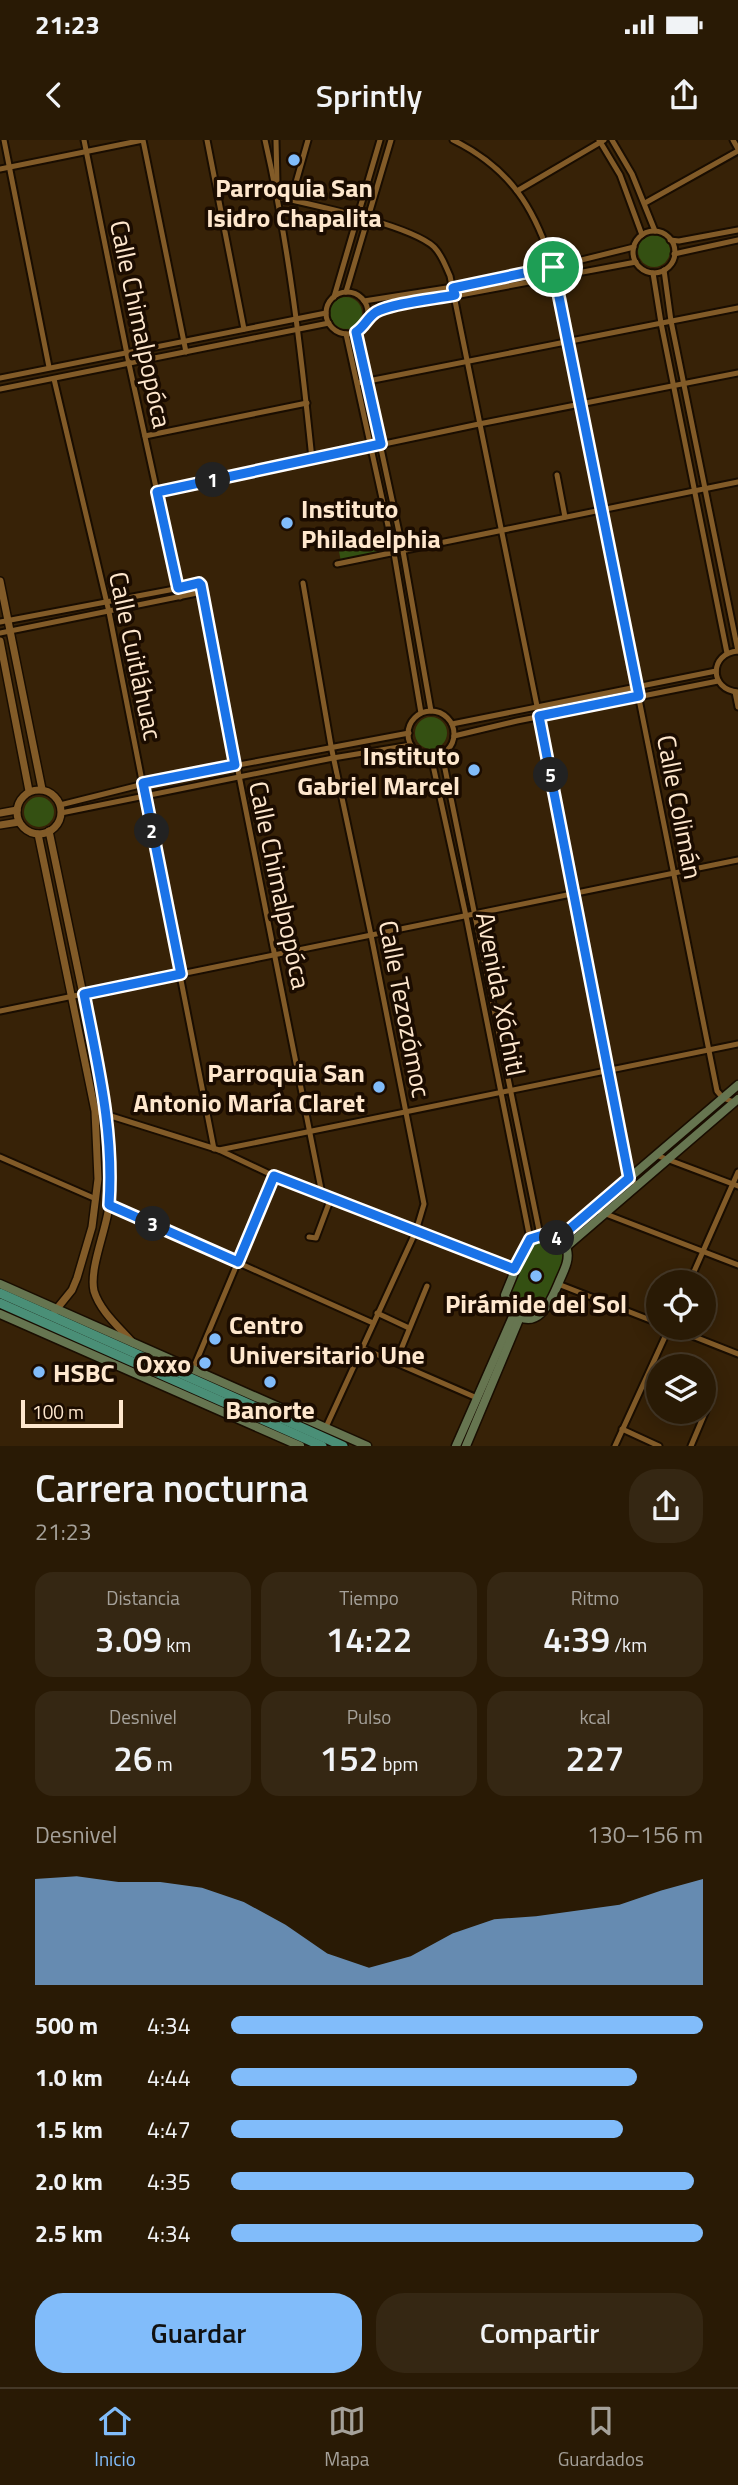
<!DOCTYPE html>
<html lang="es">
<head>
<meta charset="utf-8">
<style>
	:root { --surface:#291a05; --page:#352713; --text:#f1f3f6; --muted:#a5a19a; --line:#453827; --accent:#81bcfa }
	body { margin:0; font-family:"Titillium Web",sans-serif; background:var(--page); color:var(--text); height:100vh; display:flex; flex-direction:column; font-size:26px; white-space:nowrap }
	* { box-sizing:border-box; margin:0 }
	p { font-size:23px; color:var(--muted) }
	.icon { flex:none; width:38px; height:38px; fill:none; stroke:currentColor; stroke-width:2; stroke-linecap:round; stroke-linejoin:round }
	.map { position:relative; height:1306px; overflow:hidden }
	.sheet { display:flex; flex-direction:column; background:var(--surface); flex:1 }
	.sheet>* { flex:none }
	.tools { position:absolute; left:646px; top:1130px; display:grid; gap:14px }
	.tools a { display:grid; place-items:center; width:70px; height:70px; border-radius:50%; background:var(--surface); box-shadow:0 4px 18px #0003,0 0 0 2px var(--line); font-size:35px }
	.scale { position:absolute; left:21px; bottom:18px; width:102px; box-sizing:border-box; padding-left:7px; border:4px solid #fee7cd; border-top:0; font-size:19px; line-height:24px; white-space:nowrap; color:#fee7cd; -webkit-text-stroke:5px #1b0c00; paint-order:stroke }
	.pin { position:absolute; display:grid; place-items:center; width:60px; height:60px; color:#fff; margin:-30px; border:4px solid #fff; border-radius:50%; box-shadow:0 2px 7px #0007 }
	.km { position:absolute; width:35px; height:35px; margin:-18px; border-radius:50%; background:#222; color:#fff; font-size:19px; line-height:35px; text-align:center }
	.round { display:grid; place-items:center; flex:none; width:74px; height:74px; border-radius:28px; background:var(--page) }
	.head { display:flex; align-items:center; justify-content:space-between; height:119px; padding:0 35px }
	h1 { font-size:38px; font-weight:600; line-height:52px }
	.metrics { display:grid; grid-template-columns:repeat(3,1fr); gap:10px; height:119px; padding:7px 35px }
	.metrics div { display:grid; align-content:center; border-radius:18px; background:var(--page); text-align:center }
	.metrics b { font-size:35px; font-weight:600 }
	.metrics small { font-size:19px; font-weight:400 }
	.metrics p { font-size:19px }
	.chart { height:196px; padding:14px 35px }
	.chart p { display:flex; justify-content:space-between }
	.chart svg { width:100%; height:126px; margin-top:7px; fill:var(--accent); opacity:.7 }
	.button { display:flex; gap:14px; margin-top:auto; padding:14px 35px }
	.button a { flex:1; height:80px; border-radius:28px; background:var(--accent); color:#111; font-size:28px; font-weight:600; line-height:80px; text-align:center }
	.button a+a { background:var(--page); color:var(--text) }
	ul { padding:0 35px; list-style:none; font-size:23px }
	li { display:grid; grid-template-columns:112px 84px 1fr; align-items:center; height:52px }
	li i { height:18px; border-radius:9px; background:var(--accent) }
	.status { display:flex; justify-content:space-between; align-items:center; height:49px; padding:0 35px; background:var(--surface); direction:ltr }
	.status svg { height:19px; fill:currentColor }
	header { display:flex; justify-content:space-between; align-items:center; height:91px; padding:0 35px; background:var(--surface); font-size:32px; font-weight:600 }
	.tab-bar { display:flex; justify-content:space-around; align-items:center; height:98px; border-top:2px solid var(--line); background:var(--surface); font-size:19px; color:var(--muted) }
	.tab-bar a { display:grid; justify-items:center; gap:4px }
	.tab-bar .active { color:var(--accent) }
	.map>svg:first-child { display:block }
	.green { fill:#345012 }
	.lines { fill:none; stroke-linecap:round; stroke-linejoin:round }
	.minor-casing { stroke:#190d01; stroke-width:9 }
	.tertiary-casing { stroke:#190d01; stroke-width:10 }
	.secondary-casing { stroke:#190d01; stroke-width:11 }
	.primary-casing { stroke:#190d01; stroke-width:12 }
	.minor { stroke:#825b28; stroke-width:5 }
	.tertiary { stroke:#825b28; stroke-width:7 }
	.secondary { stroke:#667550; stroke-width:8 }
	.primary { stroke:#4a8f77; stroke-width:9 }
	.route-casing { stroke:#fff; stroke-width:14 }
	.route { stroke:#1a73e8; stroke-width:9 }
	.poi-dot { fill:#81bcfa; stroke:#1b0c00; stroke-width:2.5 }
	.labels { text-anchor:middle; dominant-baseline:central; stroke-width:7; stroke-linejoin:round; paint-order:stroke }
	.poi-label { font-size:26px; font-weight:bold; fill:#fee7cd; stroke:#1b0c00 }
	.street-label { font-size:26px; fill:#fee7cd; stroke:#1b0c00 }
</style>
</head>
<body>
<div class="status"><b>21:23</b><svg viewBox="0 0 49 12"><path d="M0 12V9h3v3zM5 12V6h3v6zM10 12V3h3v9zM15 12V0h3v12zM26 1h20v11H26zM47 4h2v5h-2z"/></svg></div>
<header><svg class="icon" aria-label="back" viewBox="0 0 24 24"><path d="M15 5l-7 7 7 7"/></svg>Sprintly<svg class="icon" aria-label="share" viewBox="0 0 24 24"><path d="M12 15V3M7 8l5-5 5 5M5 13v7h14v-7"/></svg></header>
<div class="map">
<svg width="738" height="1306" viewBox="0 0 738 1306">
	<rect width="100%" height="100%" fill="#372207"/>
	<g class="green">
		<circle cx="654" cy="111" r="16"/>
		<circle cx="346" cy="173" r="16"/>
		<polygon points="378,393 382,414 341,422 338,406 349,404 348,399"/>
		<circle cx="431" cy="593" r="16"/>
		<circle cx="39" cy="672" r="15"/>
		<path d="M544,1099C574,1102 562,1124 554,1142C551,1151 547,1159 542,1168L526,1172C515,1168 510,1164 510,1151L530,1104Z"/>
	</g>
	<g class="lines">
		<defs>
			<g id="minor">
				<polyline points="4,0 49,227"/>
				<polyline points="84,0 129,224 180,457"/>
				<polyline points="207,0 244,189"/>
				<path d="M265,0C289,105 301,212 312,319"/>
				<polyline points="276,0 277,43"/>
				<path d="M453,0C510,28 535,68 553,127L717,951L723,958L734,962"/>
				<polyline points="599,0 620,35 642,95"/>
				<polyline points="612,0 632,34 655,91"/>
				<polyline points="733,0 738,9"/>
				<polyline points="0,29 143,0 186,212"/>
				<polyline points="517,51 604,0"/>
				<path d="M278,57C313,65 410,85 434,107C442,115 445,125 450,136L575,754L629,1038L637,1045"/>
				<polyline points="291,60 308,0"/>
				<polyline points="645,63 738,11"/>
				<circle cx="654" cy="112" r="21"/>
				<polyline points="670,100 679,101 738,90"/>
				<polyline points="674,114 738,100"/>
				<polyline points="664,130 671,181 738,511"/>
				<polyline points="653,133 661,183 727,513"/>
				<polyline points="346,152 391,0"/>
				<circle cx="347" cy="173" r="21"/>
				<polyline points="334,157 380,0"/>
				<polyline points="364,161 453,147 553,127 634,107"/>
				<polyline points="367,178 380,170 636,122"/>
				<polyline points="356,192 403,411 431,571"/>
				<polyline points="346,194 394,413 421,573"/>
				<polyline points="0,238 326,173"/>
				<polyline points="54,239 109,472 214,1009"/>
				<polyline points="358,243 738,168"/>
				<polyline points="0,249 329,183"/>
				<polyline points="145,296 307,263"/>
				<polyline points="557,335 565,377"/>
				<polyline points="157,352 479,284 738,233"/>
				<polyline points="337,424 738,342"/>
				<polyline points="303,443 331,606 371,795 424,1064 416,1091 326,1287"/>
				<polyline points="0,482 201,444 322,1054"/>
				<polyline points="0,493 202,452"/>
				<path d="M738,511C709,513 709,550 738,552"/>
				<polyline points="735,552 738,567"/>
				<circle cx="431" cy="594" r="23"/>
				<polyline points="452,584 716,531"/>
				<polyline points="454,596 517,581 718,541"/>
				<polyline points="442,614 540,1095"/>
				<polyline points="431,616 466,776 530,1099"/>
				<polyline points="60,665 164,639 409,593"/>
				<polyline points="61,673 333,618 411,605"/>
				<polyline points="0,871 738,720"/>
				<polyline points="95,971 219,1010 274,1036 514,1129"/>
				<polyline points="219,1010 738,904"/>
				<polyline points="656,1015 738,1046"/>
				<polyline points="0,1017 96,1059"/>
				<polyline points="109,1065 373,1183"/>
				<polyline points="593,1069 738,1125"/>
				<polyline points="309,1097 316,1098 331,1058"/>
				<polyline points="689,1143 738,1032"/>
				<polyline points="558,1144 658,1183"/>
				<polyline points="377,1173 409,1188"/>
				<polyline points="672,1188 738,1214"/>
				<polyline points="402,1207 427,1146"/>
				<polyline points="362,1208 477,1258"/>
				<polyline points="193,1229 274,1036"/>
				<polyline points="622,1289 659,1306"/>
				<polyline points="615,1306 669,1188"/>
				<polyline points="691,1306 710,1261"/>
			</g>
			<g id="tertiary">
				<polyline points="0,441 42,649"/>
				<polyline points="0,501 29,651"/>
				<circle cx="39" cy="672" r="22"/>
				<polyline points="0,673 17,670"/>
				<polyline points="0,685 19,682"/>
				<path d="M49,691L108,974C111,1005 113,1036 109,1066C106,1091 89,1129 94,1151C100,1171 119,1187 133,1203"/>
				<polyline points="38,694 95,971 98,1039 92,1087 77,1138 72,1150 55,1171"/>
			</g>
			<g id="secondary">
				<path d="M546,1094C555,1096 564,1101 567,1110C570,1121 563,1132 559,1142C550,1164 536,1195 509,1169L505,1155L526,1104L536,1096Z"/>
				<polyline points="558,1099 738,945"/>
				<polyline points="566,1107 738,959"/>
				<polyline points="0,1144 367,1306"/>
				<polyline points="0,1174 300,1306"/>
				<polyline points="456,1306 514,1174"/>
				<polyline points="466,1306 520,1177"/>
			</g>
			<g id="primary">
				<polyline points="0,1153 343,1306"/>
				<polyline points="0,1163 322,1306"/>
			</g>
		</defs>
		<use href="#minor" class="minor-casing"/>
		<use href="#tertiary" class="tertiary-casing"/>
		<use href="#secondary" class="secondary-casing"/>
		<use href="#primary" class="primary-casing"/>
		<use href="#minor" class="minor"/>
		<use href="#tertiary" class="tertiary"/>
		<use href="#secondary" class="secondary"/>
		<use href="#primary" class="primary"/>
	</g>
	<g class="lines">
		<defs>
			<path id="route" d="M553,127L639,556L539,576L629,1038L558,1099L546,1094L530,1099L514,1129L274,1036L238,1122L109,1065C114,990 98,927 84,854L181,834L143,643L235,625L201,445L199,443L178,448L157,352L381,304L356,192C365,186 367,178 376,172C392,163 435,159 455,155L453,148Z"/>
		</defs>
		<use href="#route" class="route-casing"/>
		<use href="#route" class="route"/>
	</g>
	<g class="poi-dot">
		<circle cx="294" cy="20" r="7"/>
		<circle cx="287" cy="383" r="7"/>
		<circle cx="474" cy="630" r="7"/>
		<circle cx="379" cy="947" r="7"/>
		<circle cx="536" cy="1136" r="7"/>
		<circle cx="215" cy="1199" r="7"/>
		<circle cx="205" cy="1223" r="7"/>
		<circle cx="39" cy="1232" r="7"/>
		<circle cx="270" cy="1242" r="7"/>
	</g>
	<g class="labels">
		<g class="poi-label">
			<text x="294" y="47">Parroquia San<tspan x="294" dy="30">Isidro Chapalita</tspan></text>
			<text x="301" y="368" text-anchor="start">Instituto<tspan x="301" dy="30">Philadelphia</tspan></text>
			<text x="460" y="615" text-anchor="end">Instituto<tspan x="460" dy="30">Gabriel Marcel</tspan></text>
			<text x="365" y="932" text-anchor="end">Parroquia San<tspan x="365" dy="30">Antonio María Claret</tspan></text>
			<text x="536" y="1163">Pirámide del Sol</text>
			<text x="229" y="1184" text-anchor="start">Centro<tspan x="229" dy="30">Universitario Une</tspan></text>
			<text x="191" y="1223" text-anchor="end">Oxxo</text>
			<text x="53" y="1232" text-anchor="start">HSBC</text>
			<text x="270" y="1269">Banorte</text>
		</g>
		<g class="street-label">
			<text transform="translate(141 184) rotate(78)">Calle Chimalpopóca</text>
			<text transform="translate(136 516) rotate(78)">Calle Cuitláhuac</text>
			<text transform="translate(680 667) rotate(79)">Calle Colimán</text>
			<text transform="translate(280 745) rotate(78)">Calle Chimalpopóca</text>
			<text transform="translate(501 854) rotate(79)">Avenida Xóchitl</text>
			<text transform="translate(405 869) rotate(79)">Calle Tezozómoc</text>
		</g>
	</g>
</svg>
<div class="tools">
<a><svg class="icon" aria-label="locate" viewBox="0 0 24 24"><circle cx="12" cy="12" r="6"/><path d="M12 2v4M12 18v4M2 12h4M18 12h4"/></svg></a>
<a><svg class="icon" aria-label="layers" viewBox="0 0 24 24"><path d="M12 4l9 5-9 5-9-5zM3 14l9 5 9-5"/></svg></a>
</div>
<div class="scale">100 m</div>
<div class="pin" style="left:553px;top:127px;background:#1e9e55"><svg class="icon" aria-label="arrive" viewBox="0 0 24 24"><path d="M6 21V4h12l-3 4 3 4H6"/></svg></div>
<b class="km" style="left:213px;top:340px">1</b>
<b class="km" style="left:152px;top:691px">2</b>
<b class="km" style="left:153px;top:1084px">3</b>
<b class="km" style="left:557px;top:1098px">4</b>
<b class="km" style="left:551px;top:635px">5</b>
</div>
<section class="sheet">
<div class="head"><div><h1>Carrera nocturna</h1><p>21:23</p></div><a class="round"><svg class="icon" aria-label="share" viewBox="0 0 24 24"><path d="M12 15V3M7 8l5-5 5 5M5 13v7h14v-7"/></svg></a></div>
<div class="metrics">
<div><p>Distancia</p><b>3.09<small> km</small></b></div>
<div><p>Tiempo</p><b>14:22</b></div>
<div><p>Ritmo</p><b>4:39<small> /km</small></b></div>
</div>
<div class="metrics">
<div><p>Desnivel</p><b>26<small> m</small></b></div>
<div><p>Pulso</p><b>152<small> bpm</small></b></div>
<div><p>kcal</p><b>227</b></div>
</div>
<div class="chart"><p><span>Desnivel</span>130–156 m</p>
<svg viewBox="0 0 160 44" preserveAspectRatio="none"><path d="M0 44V7L10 6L20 8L30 8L40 10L50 15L60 23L70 33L80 38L90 34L100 26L110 21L120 20L130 18L140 16L150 11L160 7V44z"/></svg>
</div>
<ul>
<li><b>500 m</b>4:34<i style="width:100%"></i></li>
<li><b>1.0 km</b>4:44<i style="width:86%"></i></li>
<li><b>1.5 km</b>4:47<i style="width:83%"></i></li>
<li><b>2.0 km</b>4:35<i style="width:98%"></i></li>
<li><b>2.5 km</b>4:34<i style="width:100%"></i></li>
</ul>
<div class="button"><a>Guardar</a><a>Compartir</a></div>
</section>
<nav class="tab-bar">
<a class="active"><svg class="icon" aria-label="home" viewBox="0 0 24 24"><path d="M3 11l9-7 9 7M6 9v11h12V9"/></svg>Inicio</a>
<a><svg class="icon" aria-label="map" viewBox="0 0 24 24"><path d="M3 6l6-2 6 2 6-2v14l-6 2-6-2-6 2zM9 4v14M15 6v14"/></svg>Mapa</a>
<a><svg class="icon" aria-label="saved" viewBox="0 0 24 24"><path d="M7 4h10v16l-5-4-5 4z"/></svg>Guardados</a>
</nav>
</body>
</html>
